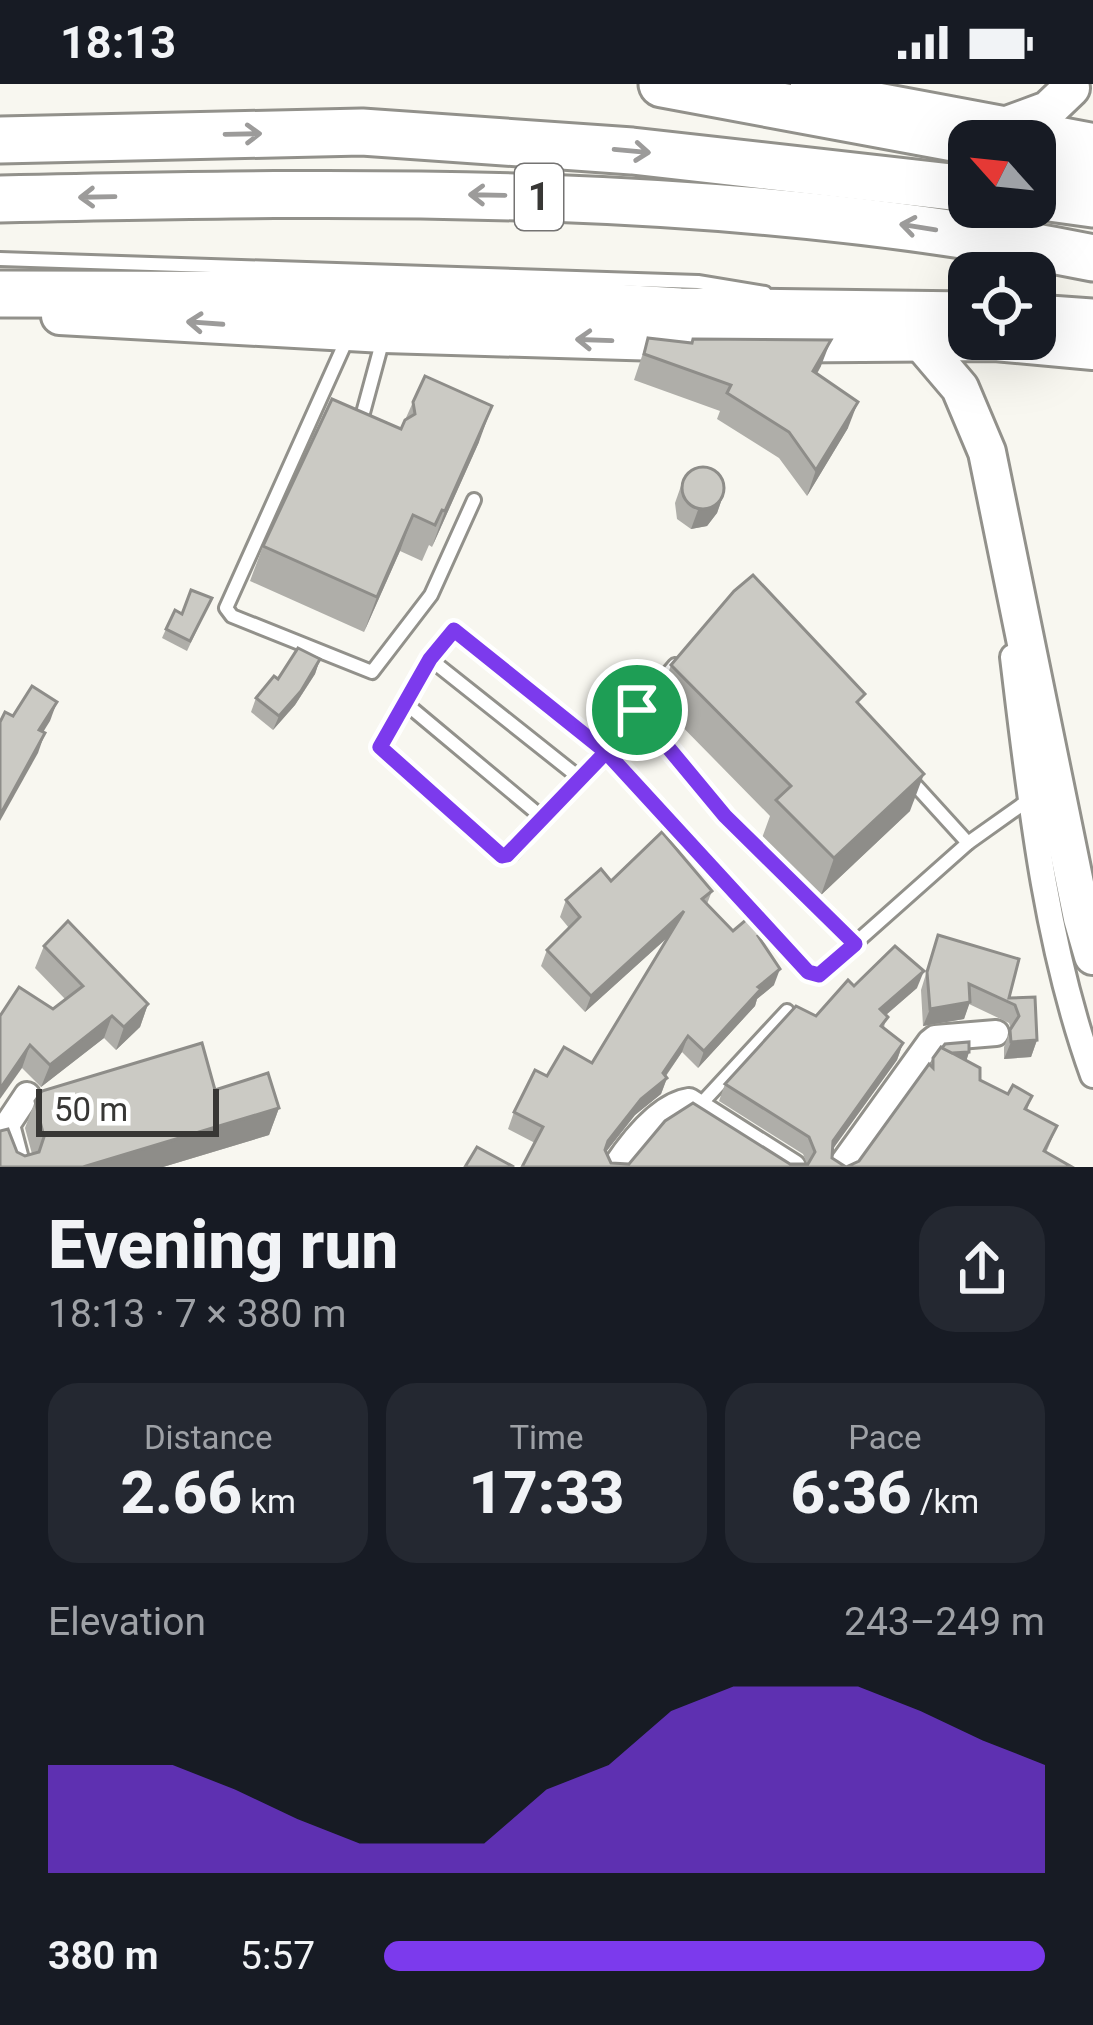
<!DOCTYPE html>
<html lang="en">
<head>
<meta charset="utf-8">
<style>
	:root { --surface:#171b24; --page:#242831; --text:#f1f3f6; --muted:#9ea1a6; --accent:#7c3aed }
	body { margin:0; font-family:Roboto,sans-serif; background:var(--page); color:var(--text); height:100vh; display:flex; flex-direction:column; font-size:45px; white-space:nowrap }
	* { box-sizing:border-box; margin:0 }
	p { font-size:39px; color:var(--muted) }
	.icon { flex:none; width:66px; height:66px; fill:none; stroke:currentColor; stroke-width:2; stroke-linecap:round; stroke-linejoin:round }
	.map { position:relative; height:1083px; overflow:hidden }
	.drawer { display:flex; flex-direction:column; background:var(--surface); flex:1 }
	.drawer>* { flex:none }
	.needle { width:78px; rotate:297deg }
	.fabs { position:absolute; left:948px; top:36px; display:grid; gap:24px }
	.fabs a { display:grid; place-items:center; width:108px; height:108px; border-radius:24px; background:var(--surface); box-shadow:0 12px 48px #0002; font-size:60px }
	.scale { position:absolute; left:36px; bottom:30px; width:183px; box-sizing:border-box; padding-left:12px; border:6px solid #383735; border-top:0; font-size:33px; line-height:42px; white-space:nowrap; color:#383735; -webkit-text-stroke:9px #fff; paint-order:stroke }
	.pin { position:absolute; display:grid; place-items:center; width:102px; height:102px; color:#fff; margin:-51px; border:6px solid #fff; border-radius:50%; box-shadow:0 3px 12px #0007 }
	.round { display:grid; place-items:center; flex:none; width:126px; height:126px; border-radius:36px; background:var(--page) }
	.overview { display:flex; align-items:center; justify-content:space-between; height:204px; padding:0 48px }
	h1 { font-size:66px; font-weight:800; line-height:90px }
	.figures { display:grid; grid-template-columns:repeat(3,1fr); gap:18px; height:204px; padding:12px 48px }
	.figures div { display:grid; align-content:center; border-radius:30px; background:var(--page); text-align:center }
	.figures b { font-size:60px; font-weight:800 }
	.figures small { font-size:33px; font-weight:400 }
	.figures p { font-size:33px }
	.chart { height:336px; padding:24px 48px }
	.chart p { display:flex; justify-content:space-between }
	.chart svg { width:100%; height:216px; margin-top:12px; fill:var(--accent); opacity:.7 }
	ul { padding:0 48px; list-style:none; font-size:39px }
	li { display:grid; grid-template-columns:192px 144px 1fr; align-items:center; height:90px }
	li i { height:30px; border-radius:15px; background:var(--accent) }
	.status { display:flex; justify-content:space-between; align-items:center; height:84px; padding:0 60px; background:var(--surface); direction:ltr }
	.status svg { height:33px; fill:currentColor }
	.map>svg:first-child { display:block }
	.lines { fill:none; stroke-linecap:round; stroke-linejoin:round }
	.lane-casing { stroke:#92918b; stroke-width:18 }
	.street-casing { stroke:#92918b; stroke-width:30 }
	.secondary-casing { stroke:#92918b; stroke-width:42 }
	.highway-casing { stroke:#92918b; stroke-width:51 }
	.lane { stroke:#fff; stroke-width:12 }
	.street { stroke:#fff; stroke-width:24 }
	.secondary { stroke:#fff; stroke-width:36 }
	.highway { stroke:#fff; stroke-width:45 }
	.wall { fill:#afaea9 }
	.shaded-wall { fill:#8e8d89 }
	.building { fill:#cbcac4; stroke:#8e8d89; stroke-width:3 }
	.oneway { stroke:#9c9b9a }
	.route-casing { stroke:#fff; stroke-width:24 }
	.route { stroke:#7c3aed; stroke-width:15 }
	.labels { text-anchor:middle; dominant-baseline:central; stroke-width:10; stroke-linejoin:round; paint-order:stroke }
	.shield { fill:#fff; stroke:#747372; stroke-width:3 }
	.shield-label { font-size:39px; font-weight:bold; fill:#383735 }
</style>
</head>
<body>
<div class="status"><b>18:13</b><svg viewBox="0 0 49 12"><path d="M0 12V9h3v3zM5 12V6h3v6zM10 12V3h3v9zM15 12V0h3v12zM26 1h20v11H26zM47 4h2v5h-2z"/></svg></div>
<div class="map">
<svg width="1093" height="1083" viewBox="0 0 1093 1083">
	<rect width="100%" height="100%" fill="#f8f7f0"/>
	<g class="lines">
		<defs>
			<g id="lane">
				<polyline points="0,175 698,198 765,209"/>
				<polyline points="347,255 226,524 232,532 372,588 431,511 474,416"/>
				<polyline points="360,340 383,255"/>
				<polyline points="430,575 454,546 606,668 814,892 825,886 968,759 1030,715"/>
				<polyline points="404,618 544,735"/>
				<polyline points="637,626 725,732 855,860"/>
				<polyline points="908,693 968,759"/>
				<path d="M581,695L430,575L380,663L502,771L512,770C569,708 621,645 675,581"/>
				<polyline points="700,1021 787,927"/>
			</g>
			<g id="street">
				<path d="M1013,573C1030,713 1045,858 1093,991"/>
				<polyline points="18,1083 7,1041 27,1011"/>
				<path d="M615,1083C631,1059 660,1021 689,1017L793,1083"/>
				<polyline points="840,1083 930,958 935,954 996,949"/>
			</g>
			<g id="secondary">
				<polyline points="809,0 864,15 1093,58"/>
				<polyline points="1010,40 1048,26 1071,4"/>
				<polyline points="60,232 384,250 728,260 995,258 1093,267"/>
				<polyline points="920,257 960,304 987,368 1082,834 1093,872"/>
			</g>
			<g id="highway">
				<polyline points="662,0 969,57"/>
				<polyline points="0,56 362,48 632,67 969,105"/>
				<polyline points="1035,69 1093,81"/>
				<polyline points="1035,112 1093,120"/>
				<path d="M0,115C366,107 733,101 1093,174"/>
				<polyline points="0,210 414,211 680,227 969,231"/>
				<polyline points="1035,234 1093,238"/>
			</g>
		</defs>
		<use href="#lane" class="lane-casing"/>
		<use href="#street" class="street-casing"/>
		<use href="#secondary" class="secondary-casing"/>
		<use href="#highway" class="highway-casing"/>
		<use href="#lane" class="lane"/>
		<use href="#street" class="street"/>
		<use href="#secondary" class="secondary"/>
		<use href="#highway" class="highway"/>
	</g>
	<g class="wall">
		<polygon points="648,254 821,282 817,290 848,344 807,412 779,374 717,335 720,327 634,296"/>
		<polygon points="413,318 479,358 432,463 429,461 422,477 400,467 364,548 250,497 263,462 401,345"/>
		<polygon points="682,399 724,409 717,429 707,442 691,445 677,435 675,419"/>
		<polygon points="212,514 187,567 162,554 166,545 182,530"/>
		<polygon points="320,575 315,590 295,621 273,646 251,628 256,614 278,595"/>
		<polygon points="671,581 861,622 910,727 821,811 762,754 770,732 658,618"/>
		<polygon points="611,797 712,807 707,820 733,847 761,850 759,854 774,901 757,915 755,922 698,984 682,968 666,992 667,994 661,1010 635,1031 606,1068 611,1079 807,1080 803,1070 719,1017 725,1000 854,902 917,904 886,931 884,944 903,959 897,976 832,1066 832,1074 846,1083 859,1077 930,981 933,974 969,968 966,977 980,996 1008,1010 1032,1012 1027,1026 1057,1042 1046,1069 1072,1083 522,1083 535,1059 508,1045 514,1028 547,992 592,979 669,852 585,928 541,882 547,866 569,844 560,833 566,816"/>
		<polygon points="938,851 1009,914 1035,913 1037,956 1031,973 1004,975 1004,963 1011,945 1009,939 969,920 964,935 923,942 921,906"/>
		<polygon points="44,862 148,920 140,943 116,966 104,954 41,1003 22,984 0,932 53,925 66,916 35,884"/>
		<polygon points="215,1006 279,1024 269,1051 163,1083 0,1083 17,1068 25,1072 32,1070 25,1044 35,1017"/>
	</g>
	<g class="shaded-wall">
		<polygon points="831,256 821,282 803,313 813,287"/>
		<polygon points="858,318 848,344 807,412 816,386"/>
		<polygon points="492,322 479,358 432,463 445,427"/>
		<polygon points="724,409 717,429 707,442 691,445 698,426"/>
		<polygon points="413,431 400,467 364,548 377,513"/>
		<polygon points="320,575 315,590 295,621 273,646 279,632"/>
		<polygon points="57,618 50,637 32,666 39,646"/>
		<polygon points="45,649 38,669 0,737 0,731"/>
		<polygon points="924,690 910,727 821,811 834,774"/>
		<polygon points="684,827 678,844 585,928 591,912"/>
		<polygon points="780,885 774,901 757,915 755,922 698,984 704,967 758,903"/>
		<polygon points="924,887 917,904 873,942 880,925"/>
		<polygon points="970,918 964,935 923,942 930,925"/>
		<polygon points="148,920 140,943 116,966 124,943"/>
		<polygon points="112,932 104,954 41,1003 50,981"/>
		<polygon points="688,952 682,968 662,997 667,994 661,1010 635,1031 601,1074 608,1057 663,989"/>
		<polygon points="1037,956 1031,973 1004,975 1011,958"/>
		<polygon points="903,959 897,976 827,1073 833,1057"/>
		<polygon points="30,961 22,984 0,1015 0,1005"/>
		<polygon points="969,968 966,978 938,970"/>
		<polygon points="279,1024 269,1051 163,1083 83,1083"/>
	</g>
	<g class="building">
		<polygon points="648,254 692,259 693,255 831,256 813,287 858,318 816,386 789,348 727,309 731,301 644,270"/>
		<polygon points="425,292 492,322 445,427 442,426 435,441 413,431 377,513 263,462 332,315 401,345 405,336 415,330 413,318"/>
		<circle cx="703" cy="404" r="21"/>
		<polygon points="753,491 865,610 857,618 924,690 834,774 776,716 791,702 671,581 734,507"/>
		<polygon points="191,506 212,514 190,557 166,545 175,526 182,530"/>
		<polygon points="298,564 320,575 301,607 279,632 256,614 274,592 278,595"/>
		<polygon points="32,602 57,618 39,646 45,649 0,731 0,638 5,628 13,632"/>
		<polygon points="662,748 712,807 702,815 733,847 747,835 761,850 758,852 780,885 758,903 761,905 704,967 688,952 663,989 667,994 641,1015 608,1057 605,1066 611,1079 629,1080 665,1037 693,1019 790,1080 808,1080 815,1068 809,1053 725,1000 796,922 816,932 848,896 854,902 895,862 924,887 880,925 888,933 881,942 903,959 833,1057 832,1074 846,1083 859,1077 929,980 933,984 933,974 941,963 980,984 980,996 1008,1010 1013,1001 1032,1012 1025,1025 1057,1042 1044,1067 1072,1083 522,1083 543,1043 514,1028 535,986 547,992 564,963 592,979 684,827 591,912 547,866 580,833 566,816 601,785 611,797"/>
		<polygon points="68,837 148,920 124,943 112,932 50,981 30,961 0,1005 0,932 19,903 53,925 83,902 44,862"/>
		<polygon points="938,851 1019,875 1009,914 1035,913 1037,956 1011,958 1010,946 1019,932 1015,921 969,900 970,918 930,925 927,888"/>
		<polygon points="969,958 969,968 952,969 942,964 945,960"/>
		<polygon points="202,959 215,1006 268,989 279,1024 83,1083 0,1083 0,1047 8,1045 17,1068 25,1072 39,1068 44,1053 35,1017 42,1007"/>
		<polygon points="477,1063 514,1083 465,1083"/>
	</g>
	<defs><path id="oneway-shaft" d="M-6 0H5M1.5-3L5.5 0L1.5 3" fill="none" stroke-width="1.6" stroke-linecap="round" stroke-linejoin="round" transform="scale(3)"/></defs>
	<g class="oneway">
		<use href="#oneway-shaft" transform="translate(243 50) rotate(-1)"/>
		<use href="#oneway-shaft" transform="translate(632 67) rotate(5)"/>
		<use href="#oneway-shaft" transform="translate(487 111) rotate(-179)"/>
		<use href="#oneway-shaft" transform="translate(97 113) rotate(179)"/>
		<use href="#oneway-shaft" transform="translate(918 143) rotate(-171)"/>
		<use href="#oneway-shaft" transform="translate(205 239) rotate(-176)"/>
		<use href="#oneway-shaft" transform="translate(594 256) rotate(-178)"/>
	</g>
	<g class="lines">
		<defs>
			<polyline id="route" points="637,626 606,668 507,771 502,772 380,663 430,575 454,546 606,668 808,888 819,891 855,860 725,732 637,626"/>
		</defs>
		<use href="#route" class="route-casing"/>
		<use href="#route" class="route"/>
	</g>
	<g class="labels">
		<rect class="shield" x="515" y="80" width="48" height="66" rx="9"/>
		<g class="shield-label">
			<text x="539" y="113">1</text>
		</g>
	</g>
</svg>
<div class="fabs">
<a><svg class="needle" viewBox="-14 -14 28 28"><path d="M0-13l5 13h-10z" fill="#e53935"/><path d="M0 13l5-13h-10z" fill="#9ea1a6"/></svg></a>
<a><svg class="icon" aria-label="locate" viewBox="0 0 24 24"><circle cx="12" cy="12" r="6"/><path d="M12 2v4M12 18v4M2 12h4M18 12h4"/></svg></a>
</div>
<div class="scale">50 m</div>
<div class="pin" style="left:637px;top:626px;background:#1e9e55"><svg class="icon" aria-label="arrive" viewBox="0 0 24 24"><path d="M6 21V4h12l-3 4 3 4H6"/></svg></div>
</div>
<section class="drawer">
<div class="overview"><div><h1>Evening run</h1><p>18:13 · 7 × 380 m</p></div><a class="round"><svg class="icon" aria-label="share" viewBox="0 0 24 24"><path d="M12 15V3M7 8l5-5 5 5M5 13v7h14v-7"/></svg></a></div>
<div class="figures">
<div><p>Distance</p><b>2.66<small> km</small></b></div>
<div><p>Time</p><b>17:33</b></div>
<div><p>Pace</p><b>6:36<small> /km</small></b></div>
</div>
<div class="chart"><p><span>Elevation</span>243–249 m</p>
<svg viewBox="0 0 160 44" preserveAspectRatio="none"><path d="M0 44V22L10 22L20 22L30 27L40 33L50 38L60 38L70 38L80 27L90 22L100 11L110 6L120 6L130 6L140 11L150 17L160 22V44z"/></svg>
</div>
<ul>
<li><b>380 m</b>5:57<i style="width:100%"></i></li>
</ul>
</section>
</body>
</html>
